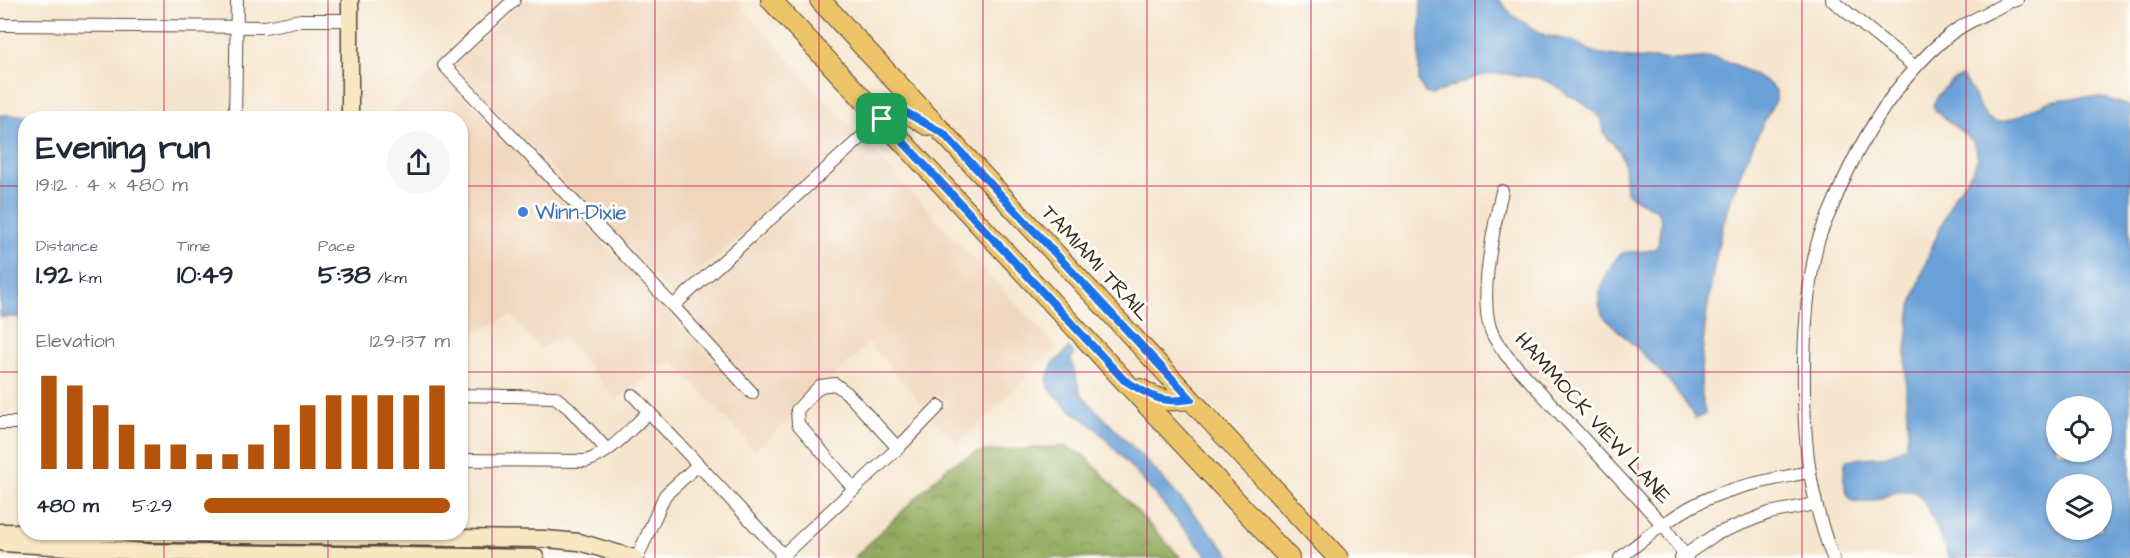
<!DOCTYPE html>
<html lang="en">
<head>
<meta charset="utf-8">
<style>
	:root { --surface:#fff; --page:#f6f6f7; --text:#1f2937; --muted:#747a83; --accent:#b45309 }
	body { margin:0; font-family:"Architects Daughter",sans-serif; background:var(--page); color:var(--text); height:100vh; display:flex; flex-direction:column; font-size:22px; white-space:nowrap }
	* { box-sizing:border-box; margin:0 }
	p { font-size:20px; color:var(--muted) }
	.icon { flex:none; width:33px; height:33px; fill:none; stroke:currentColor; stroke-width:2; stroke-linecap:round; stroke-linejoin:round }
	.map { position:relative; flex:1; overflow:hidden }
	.sheet { position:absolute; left:18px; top:111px; width:450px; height:429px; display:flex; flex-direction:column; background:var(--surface); border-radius:24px; box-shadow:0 2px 4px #0004 }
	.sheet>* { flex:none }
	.fabs { position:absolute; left:2046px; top:396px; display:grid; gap:12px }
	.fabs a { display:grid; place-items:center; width:66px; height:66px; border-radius:50%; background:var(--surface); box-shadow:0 2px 4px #0004; font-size:30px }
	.pin { position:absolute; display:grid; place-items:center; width:51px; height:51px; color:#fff; margin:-26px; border-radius:12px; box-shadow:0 3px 9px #0006 }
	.round { display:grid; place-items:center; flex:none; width:63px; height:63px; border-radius:32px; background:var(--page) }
	.head { display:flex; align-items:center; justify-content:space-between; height:102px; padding:0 18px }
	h1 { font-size:33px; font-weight:700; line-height:45px }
	.stats { display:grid; grid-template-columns:repeat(3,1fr); gap:9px; height:102px; padding:6px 18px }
	.stats div { display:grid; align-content:center }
	.stats b { font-size:26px; font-weight:700 }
	.stats small { font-size:16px; font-weight:400 }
	.stats p { font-size:16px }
	.chart { height:168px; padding:12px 18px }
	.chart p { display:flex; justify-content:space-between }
	.chart svg { width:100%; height:108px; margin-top:6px; stroke:var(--accent); stroke-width:6 }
	ul { padding:0 18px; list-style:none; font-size:20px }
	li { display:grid; grid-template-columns:96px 72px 1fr; align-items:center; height:45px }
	li i { height:15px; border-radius:8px; background:var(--accent) }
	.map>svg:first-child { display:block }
	.built { fill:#f0d6bc }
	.forest { fill:url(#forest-crowns); stroke:#666b3e; stroke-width:1.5 }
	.water { fill:#6ba1d8; stroke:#53667b; stroke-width:1.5; fill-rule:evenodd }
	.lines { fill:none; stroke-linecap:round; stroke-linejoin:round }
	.street-casing { stroke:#574638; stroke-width:14 }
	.secondary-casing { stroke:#574638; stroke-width:19 }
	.primary-casing { stroke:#574638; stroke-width:22 }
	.street { stroke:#fff; stroke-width:12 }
	.secondary { stroke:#f8e7c3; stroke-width:16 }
	.primary { stroke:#eec469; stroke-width:20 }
	.route-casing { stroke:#fff; stroke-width:12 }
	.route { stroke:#1a73e8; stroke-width:8 }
	.grid { fill:none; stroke:#c2185b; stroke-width:1.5; stroke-opacity:0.55 }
	.shop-dot { fill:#3f7fe0; stroke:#fdfcf7; stroke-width:2 }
	.labels { text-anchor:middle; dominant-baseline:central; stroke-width:6; stroke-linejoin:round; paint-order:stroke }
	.shop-label { font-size:21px; fill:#366cbe; stroke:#fdfcf7; text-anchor:start }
	.street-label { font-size:21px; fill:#3b2a1e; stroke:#fdfcf7 }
</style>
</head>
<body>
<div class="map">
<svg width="2130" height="558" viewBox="0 0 2130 558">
	<defs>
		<pattern id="forest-crowns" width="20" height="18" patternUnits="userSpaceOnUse" patternTransform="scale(1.5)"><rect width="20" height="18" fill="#92ac5e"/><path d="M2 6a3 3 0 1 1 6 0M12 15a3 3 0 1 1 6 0" fill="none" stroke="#788c4d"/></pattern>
	</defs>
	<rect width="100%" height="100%" fill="#fdfcf7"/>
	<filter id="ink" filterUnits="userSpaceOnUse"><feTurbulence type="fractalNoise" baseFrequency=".0167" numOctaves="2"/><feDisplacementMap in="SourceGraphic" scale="12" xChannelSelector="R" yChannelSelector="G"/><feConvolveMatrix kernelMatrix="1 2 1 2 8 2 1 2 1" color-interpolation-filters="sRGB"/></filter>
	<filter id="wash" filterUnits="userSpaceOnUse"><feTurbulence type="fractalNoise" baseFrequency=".008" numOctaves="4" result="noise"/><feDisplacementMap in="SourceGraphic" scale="24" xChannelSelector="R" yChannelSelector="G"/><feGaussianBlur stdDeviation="1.35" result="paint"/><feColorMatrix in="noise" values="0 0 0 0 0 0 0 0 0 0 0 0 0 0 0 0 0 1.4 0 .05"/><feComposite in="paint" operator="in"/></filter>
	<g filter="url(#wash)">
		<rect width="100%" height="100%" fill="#f6e5ce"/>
		<g class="built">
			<polygon points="523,0 736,0 856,133 673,297 453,65"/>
			<polygon points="438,64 438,69 667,310 751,401 762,394 682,307 865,143 1057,347 957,446 933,418 947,404 937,396 925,408 869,343 832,378 815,382 792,406 791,417 755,450 672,360 617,400 563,337 540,349 511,315 470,336 461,336 460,118 391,118 391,112"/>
		</g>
		<polygon class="forest" points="1065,446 1085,456 1181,558 854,558 949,466 978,452"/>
		<g class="water">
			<path d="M1421,0H1499L1513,16L1544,35L1572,41L1595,53L1630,58L1678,60L1711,57L1733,64L1766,81L1776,90V99C1759,130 1744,163 1732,196C1718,234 1712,278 1706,318C1702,352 1698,381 1705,414L1695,419C1674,379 1635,347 1603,316C1600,308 1598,302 1600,293C1602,283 1613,257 1623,253C1635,249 1647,255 1658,246L1661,221L1657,210L1634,198L1626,192L1624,163L1619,150L1604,134L1602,119L1580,100L1568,95L1555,85L1540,78L1496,73L1475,77L1432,95L1425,93L1419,81V70Z"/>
			<path d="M1961,76C1974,87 1975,106 1988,118C2004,132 2035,104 2052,101C2069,98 2092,96 2108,99C2115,101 2123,104 2130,107V558H1949C1943,544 1927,496 1914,492C1905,489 1895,492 1886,496C1873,501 1863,504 1850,500C1844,487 1842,474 1846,460C1870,456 1886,461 1906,445L1908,433L1906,394V351L1911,307L1930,251L1955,195L1972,172L1978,158L1974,142L1936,111L1933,105C1940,91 1948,83 1961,76ZM2102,406V452H2056V406ZM2102,484V530H2056V484Z"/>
			<polygon points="0,115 134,115 134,118 26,118 25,317 0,317"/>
			<polygon points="1069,347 1074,354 1071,359 1080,392 1088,402 1154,469 1233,558 1209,558 1139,476 1096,428 1068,408 1050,389 1047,383 1048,377 1053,363 1062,356"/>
		</g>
	</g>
	<g filter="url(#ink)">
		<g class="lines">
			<defs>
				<g id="street">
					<polyline points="514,0 444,65 673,306 882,119"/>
					<polyline points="1832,0 1915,67"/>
					<polyline points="0,25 265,27 301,20 350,20"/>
					<polyline points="235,118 237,0"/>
					<path d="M1502,191C1494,225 1477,304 1493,335C1496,342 1502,348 1506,355L1663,525L1687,558"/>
					<polyline points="673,306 752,393"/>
					<polyline points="460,395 555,397 569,408 607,450"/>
					<polyline points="633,395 783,555"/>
					<polyline points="0,423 26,423"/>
					<path d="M460,460L586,461C610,454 630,429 649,412"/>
					<polyline points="854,489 798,424 797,410 820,386 835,384 847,393 898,448"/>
					<polyline points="637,558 665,495 698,465"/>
					<polyline points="780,558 898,448 939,406"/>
					<path d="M1620,558C1648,536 1676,512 1709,498C1739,485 1776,479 1808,472"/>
					<polyline points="1681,558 1716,534 1769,513 1815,504"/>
					<path d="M1833,558C1807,491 1803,433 1804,362C1805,323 1808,283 1817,245C1820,232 1827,219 1832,207C1858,143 1895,80 1948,36C1965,22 1989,13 2008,2L2017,0"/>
				</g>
				<g id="secondary">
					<polyline points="350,118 350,0"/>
					<polyline points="0,532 546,539 579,542 634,558"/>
					<polyline points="4,543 147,552 536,558"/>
				</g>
				<g id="primary">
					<polyline points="771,0 1289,558"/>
					<polyline points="820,0 1338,558"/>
					<path d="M882,119C903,107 908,113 927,125"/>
					<path d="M1140,389C1160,401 1167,402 1190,399"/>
				</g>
			</defs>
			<use href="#street" class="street-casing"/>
			<use href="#secondary" class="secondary-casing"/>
			<use href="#primary" class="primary-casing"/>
			<use href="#street" class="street"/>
			<use href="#secondary" class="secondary"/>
			<use href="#primary" class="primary"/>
		</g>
	</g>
	<g class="lines" filter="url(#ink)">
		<defs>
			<path id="route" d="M894,112H905L943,133L1191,399C1158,404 1152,396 1124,380L882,119Z"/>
		</defs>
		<use href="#route" class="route-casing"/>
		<use href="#route" class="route"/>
	</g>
	<path class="grid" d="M164,0V118M328,0V118M492,0V558M655,0V558M819,0V558M983,0V558M1147,0V558M1311,0V558M1475,0V558M1638,0V558M1802,0V558M1966,0V558M0,186H26M460,186H2130M0,372H26M460,372H2130M164,532V558M328,532V558"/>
	<circle class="shop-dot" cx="523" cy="212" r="6"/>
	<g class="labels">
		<g class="shop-label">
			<text x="535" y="212">Winn-Dixie</text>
		</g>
		<g class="street-label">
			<text transform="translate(1096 263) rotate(47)">TAMIAMI TRAIL</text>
			<text transform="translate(1593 418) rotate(48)">HAMMOCK VIEW LANE</text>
		</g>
	</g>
</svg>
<div class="fabs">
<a><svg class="icon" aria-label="locate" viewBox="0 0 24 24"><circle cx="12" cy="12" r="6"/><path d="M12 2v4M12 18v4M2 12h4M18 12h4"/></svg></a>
<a><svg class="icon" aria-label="layers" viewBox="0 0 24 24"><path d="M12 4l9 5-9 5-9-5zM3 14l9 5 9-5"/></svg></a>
</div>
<div class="pin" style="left:882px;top:119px;background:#1e9e55"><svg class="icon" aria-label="arrive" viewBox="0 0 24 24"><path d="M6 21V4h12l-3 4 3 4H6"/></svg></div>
<section class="sheet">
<div class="head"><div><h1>Evening run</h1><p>19:12 · 4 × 480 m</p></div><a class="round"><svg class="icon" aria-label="share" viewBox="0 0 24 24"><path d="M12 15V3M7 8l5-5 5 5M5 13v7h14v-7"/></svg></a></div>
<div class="stats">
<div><p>Distance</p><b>1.92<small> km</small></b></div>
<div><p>Time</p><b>10:49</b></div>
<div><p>Pace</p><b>5:38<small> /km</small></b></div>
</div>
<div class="chart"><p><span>Elevation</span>129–137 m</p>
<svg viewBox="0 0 160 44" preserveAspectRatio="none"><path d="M5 44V6M15 44V10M25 44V18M35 44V26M45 44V34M55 44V34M65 44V38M75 44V38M85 44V34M95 44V26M105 44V18M115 44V14M125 44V14M135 44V14M145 44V14M155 44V10"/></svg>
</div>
<ul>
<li><b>480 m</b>5:29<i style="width:100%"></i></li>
</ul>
</section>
</div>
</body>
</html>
